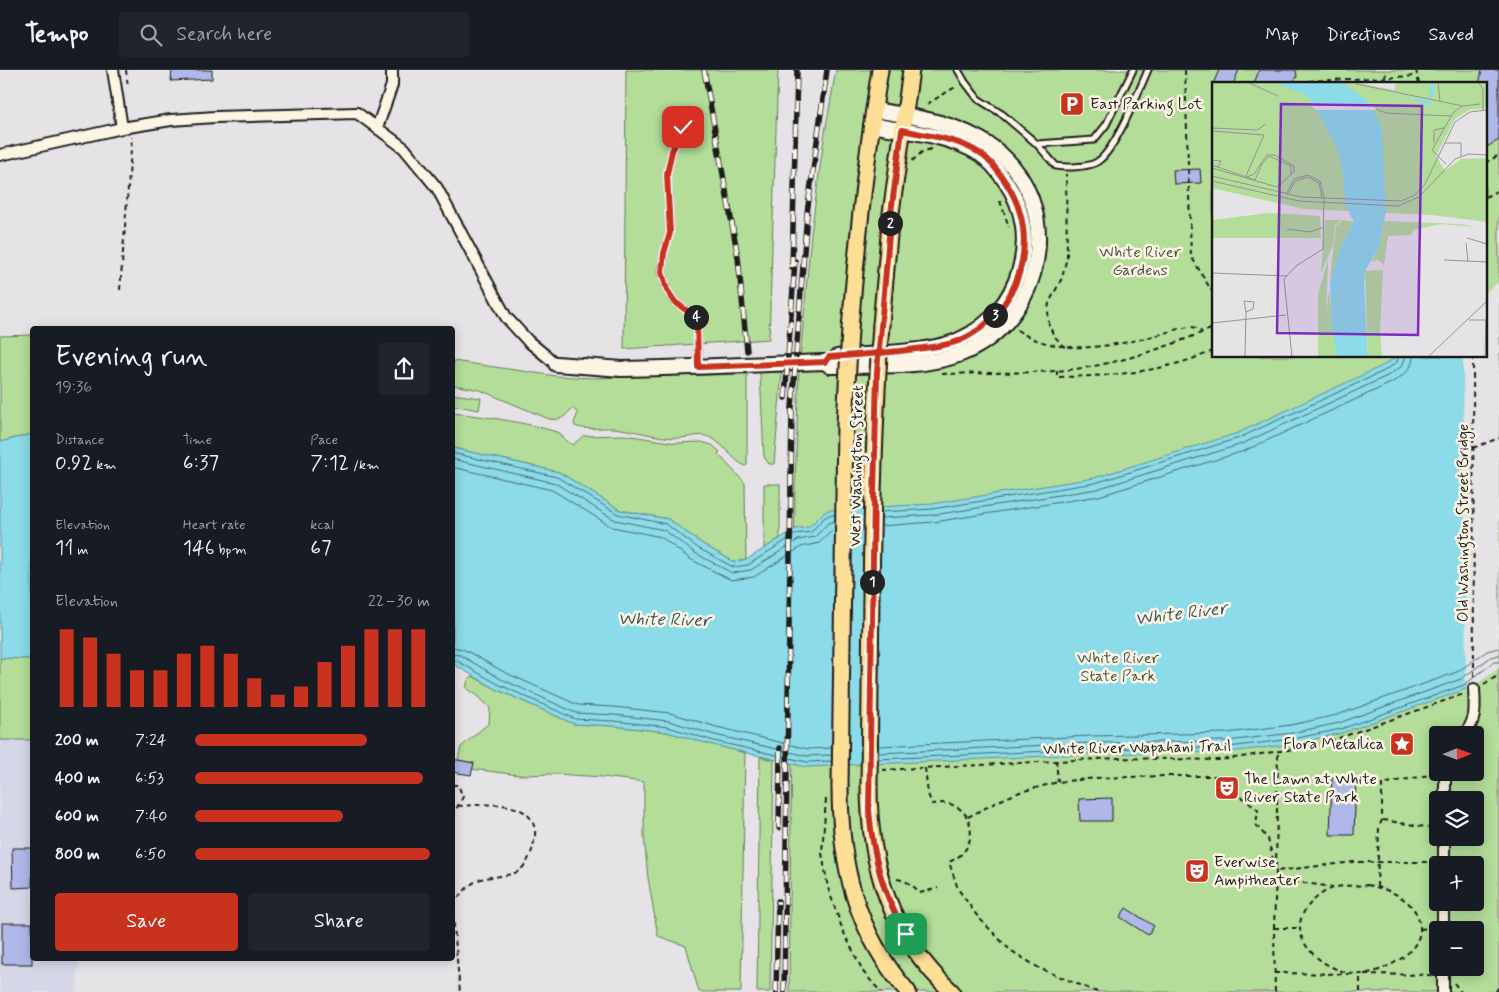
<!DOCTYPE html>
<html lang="en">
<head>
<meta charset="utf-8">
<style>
	:root { --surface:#171b24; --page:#20242c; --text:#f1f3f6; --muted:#9ea1a6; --line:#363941; --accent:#c8321e }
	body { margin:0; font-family:Mynerve,sans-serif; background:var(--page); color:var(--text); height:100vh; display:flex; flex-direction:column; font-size:19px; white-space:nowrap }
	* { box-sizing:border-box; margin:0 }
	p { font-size:16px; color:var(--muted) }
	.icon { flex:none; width:28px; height:28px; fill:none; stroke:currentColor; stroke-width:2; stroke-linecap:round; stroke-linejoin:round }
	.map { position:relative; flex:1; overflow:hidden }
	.drawer { position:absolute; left:30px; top:256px; width:425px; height:635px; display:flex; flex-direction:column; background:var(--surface); border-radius:5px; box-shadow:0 2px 12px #0003 }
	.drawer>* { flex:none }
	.needle { width:32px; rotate:89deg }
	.buttons { position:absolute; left:1429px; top:656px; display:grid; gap:10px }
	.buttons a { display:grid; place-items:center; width:55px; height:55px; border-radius:5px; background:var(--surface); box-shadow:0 2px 12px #0003; font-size:25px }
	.pin { position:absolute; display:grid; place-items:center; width:42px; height:42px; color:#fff; margin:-21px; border-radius:10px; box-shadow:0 2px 8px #0006 }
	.km { position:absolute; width:25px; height:25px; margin:-12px; border-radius:50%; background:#222; color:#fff; font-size:14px; line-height:25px; text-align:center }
	.round { display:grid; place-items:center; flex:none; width:52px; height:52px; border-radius:5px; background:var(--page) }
	.overview { display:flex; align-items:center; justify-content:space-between; height:85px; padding:0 25px }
	h1 { font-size:28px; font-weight:600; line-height:38px }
	.figures { display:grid; grid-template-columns:repeat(3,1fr); gap:8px; height:85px; padding:5px 25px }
	.figures div { display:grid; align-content:center }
	.figures b { font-size:21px; font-weight:600 }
	.figures small { font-size:14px; font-weight:400 }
	.figures p { font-size:14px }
	.chart { height:140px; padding:10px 25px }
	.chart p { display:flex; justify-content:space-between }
	.chart svg { width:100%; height:90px; margin-top:5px; stroke:var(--accent); stroke-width:6 }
	.action { display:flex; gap:10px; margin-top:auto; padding:10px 25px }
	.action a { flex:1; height:58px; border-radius:5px; background:var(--accent); color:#fff; font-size:20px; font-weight:600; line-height:58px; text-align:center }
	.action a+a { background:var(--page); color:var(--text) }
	ul { padding:0 25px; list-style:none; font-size:16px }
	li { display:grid; grid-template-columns:80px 60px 1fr; align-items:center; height:38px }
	li i { height:12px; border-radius:6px; background:var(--accent) }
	header { display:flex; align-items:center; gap:30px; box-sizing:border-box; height:70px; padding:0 25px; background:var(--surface); border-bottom:1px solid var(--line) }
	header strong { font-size:24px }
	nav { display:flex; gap:28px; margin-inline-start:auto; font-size:18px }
	.search { width:350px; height:45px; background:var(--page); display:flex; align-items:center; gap:12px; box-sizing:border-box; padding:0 18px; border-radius:5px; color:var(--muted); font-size:19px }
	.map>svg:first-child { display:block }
	.built { fill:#d5d6e7 }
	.green { fill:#b3dd99; stroke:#687c5a; fill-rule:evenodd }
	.water { fill:#8cdbe8; stroke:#5f8f96 }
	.pier { fill:#e5e3e6 }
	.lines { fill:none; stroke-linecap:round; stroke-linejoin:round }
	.shore { stroke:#49686e; stroke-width:1 }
	.building { fill:#b0b8e9; stroke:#1c1c1c }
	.lane-casing { stroke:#1c1c1c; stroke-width:9 }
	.street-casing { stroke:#1c1c1c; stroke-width:14 }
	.secondary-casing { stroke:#1c1c1c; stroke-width:18 }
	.primary-casing { stroke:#1c1c1c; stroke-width:19 }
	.path { stroke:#1c1c1c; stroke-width:2; stroke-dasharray:5 4; stroke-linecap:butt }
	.lane { stroke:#fcf5e5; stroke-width:5 }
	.street { stroke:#fcf5e5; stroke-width:10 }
	.secondary { stroke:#fcf5e5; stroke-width:14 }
	.primary { stroke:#fcde96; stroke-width:15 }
	.rail-casing { stroke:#1c1c1c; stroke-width:5.5 }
	.rail { stroke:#fcf5e5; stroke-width:4; stroke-dasharray:11; stroke-linecap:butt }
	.primary-bridge-casing { stroke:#1c1c1c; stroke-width:19; stroke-linecap:butt }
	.primary-bridge { stroke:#fcde96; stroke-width:15 }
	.route-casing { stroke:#fff; stroke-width:10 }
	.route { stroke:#c8321e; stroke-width:6 }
	.labels { text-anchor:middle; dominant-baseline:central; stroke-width:5; stroke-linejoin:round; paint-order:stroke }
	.poi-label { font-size:16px; fill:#1c1c1c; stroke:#fcf5e5; text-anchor:start }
	.park-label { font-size:16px; fill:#495642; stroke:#fcf5e5 }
	.street-label { font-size:16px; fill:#1c1c1c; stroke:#fcf5e5 }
	.water-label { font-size:18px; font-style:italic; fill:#3e5559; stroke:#fcf5e5 }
	.inset-road { fill:none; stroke:#959395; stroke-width:1 }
	.view { fill:#7b2cbf; fill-opacity:0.15; stroke:#7b2cbf; stroke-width:2.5 }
	.inset-edge { fill:none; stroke:#1c1c1c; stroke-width:2.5 }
</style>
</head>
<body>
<header>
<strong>Tempo</strong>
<div class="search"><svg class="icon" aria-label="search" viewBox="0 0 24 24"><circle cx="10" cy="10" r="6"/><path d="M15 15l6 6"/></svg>Search here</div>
<nav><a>Map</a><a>Directions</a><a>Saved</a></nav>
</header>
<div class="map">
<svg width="1499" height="922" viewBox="0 0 1499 922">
	<rect width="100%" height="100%" fill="#e5e3e6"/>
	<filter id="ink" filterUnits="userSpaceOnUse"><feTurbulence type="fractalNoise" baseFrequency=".02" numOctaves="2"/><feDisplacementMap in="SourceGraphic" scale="10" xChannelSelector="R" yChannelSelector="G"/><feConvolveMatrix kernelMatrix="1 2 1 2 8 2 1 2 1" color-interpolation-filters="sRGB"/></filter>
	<g filter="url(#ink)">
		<polygon class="built" points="0,670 32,670 32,889 78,889 77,922 0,922"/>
		<g class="green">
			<polygon points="626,0 778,0 769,269 624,279"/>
			<path d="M836,0H1499V922H789L795,416L799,300L811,164L824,68ZM1213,14H1485V286H1213ZM1438,665H1475V702H1438ZM1438,730H1475V768H1438ZM1438,795H1475V832H1438ZM1438,860H1475V898H1438Z"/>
			<polygon points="32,265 32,364 0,372 0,266"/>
			<path d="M453,291L556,306L591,308L747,304V395L745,396C731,389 724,373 709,367C699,363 689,368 678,368C657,368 635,360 613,358C600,357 588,361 575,356L574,353L578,343L572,338C565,347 561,351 549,349L480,320L453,315Z"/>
			<polygon points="760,302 782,302 774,394 769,394 764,387"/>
			<polygon points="452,324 481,328 479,340 453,335"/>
			<path d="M453,343C489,347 525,352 560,363L565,370L573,375L583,366L625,365L676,373L702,372L712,375L720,382L718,384L745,413L746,490L734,492L701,473L668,449L620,440L559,402L453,378Z"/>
			<polygon points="764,414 780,414 780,468 764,479"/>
			<polygon points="0,588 32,589 32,670 0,670"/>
			<polygon points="472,606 496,619 574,654 613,656 667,662 745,683 741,922 699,922 686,876 658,866 648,808 644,766 644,712 603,707 554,704 519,705 472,699 473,693 458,690 461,677 489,653 490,638 478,626 466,618 468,610"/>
			<polygon points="760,687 774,690 770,922 757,922"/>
		</g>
		<g class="water">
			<polygon points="1499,215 1466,619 1342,663 1294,674 1229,682 1091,684 806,697 713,675 667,662 613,656 574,654 496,619 453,594 453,378 559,402 620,440 668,449 701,473 734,492 746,490 795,459 809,457 821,445 828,440 931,434 1094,408 1238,363 1382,296 1398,286 1485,286"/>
			<polygon points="32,364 32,589 0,588 0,372"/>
		</g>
		<polygon class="pier" points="1499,212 1499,598 1466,622 1463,286 1485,286 1485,222"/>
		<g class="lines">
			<g class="shore">
				<polyline points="452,383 557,407 618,444 666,454 698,478 733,497 748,495 796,464 811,462 824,448 829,445 835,445"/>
				<polyline points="452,389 555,413 615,450 664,460 695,483 732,503 751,500 798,470 815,467 828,453 835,451"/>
				<polyline points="452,397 552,420 612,457 661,467 690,489 731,510 754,507 801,477 819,473 835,458"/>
				<polyline points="881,442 932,439 1095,413 1239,368 1384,301 1397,292 1399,286"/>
				<polyline points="881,448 933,445 1097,419 1242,374 1387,306 1402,296 1406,286"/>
				<path d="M881,456L934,452L1099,426L1244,381L1391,313C1402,306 1413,301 1413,286"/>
				<polyline points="452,577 463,579 504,602 578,635 614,637 670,643 717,657 808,679 832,678"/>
				<polyline points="452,584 460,585 501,609 576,643 614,645 669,651 715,665 807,686 832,685"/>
				<polyline points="452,590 457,591 498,614 575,649 613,651 668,657 714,671 807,692 832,691"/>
				<polyline points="878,676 1091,666 1227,663 1291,655 1337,645 1457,602 1487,581 1499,578"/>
				<polyline points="878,683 1091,673 1228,671 1292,663 1339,653 1461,609 1491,587 1499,585"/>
				<polyline points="878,689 1091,679 1228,677 1293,669 1341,659 1464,615 1494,592 1499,592"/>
			</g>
		</g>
		<g class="building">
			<polygon points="172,0 212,0 212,9 171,11"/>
			<polygon points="1219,0 1239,0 1233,14 1213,14"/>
			<polygon points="1259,0 1296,0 1297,7 1291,14 1254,14"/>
			<polygon points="1482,0 1499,0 1499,70 1485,78 1485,14 1479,14"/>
			<polygon points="1200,99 1201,113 1174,114 1173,100"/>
			<polygon points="452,689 474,693 471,705 452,702"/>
			<polygon points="1332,706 1356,707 1354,765 1330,765"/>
			<polygon points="1112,728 1112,751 1080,751 1079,729"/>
			<polygon points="12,778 32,778 32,817 13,818"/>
			<polygon points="1126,838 1154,856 1148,865 1120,847"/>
			<rect x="2" y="853" width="30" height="41"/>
		</g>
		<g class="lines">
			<defs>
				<g id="lane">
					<path d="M958,0L965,12L978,29L1002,44L1037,74L1056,96C1066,98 1086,97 1095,93C1114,85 1139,20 1148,0"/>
					<polyline points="683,57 672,81 667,104 670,163 664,183 662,202 667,220 675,232 697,248 698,297"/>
					<polyline points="1037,74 1094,70 1106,55 1133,0"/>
				</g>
				<g id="street">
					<polyline points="113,0 122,58"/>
					<polyline points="377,58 392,15 392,0"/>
					<polyline points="0,85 122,58 171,50 215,47 357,43 404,78 437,118 506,247 528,271 556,294"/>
					<path d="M1463,665C1477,652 1475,637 1474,619"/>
					<polyline points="1445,730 1445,702"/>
					<polyline points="1444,795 1444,768"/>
					<polyline points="1443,860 1443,832"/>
					<polyline points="1443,898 1443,922"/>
				</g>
				<g id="secondary">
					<path d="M837,287C871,284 932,283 961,269C1020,242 1043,166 1006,112C999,102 991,91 980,84C948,64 908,62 871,55"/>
					<path d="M556,294L622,299L664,298L825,292L830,296C870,295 923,299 961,284C1046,250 1067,132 992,77C957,52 915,47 874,40"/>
				</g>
				<g id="primary">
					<polyline points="881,255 891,143 911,0"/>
					<path d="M850,259C857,172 866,86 880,0"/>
					<path d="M869,715C869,797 890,865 952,922"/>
					<path d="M840,716C840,795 855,861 908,922"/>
				</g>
			</defs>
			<use href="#lane" class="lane-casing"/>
			<use href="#street" class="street-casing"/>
			<use href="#secondary" class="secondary-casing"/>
			<use href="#primary" class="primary-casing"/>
			<g class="path">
				<polyline points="126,0 128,17"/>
				<polyline points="1185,0 1191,186 1211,220 1213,219"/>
				<polyline points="1416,0 1419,14"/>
				<polyline points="1385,8 1386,0"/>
				<polyline points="1309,11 1417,6"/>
				<polyline points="927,34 957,16"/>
				<polyline points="912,91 922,82 931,79"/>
				<polyline points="1485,93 1499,85"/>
				<polyline points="1485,127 1499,120"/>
				<polyline points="1000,131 1009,157"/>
				<polyline points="120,220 132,67"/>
				<path d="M1017,260C1058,287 1109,277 1154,266C1162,264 1186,256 1192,257C1195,257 1199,260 1202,262"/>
				<polyline points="1065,277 1054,266 1049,255 1048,241 1049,233 1062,208 1067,187 1066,104"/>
				<polyline points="1473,286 1474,609"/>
				<path d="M1057,300V307C1112,306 1161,303 1213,281"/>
				<path d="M942,304C980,303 1018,303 1056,301C1110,297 1163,279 1213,258"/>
				<polyline points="1473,378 1499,368"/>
				<polyline points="1484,614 1499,605"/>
				<polyline points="1056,690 1058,712"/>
				<path d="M925,698L928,724L932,734C940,733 948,732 955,736C972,744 975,766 965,780C961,786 955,789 949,792L958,819L978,847L1010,880L1039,898L1097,922"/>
				<polyline points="882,700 1116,688 1221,690 1300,678 1342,667 1464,624"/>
				<polyline points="452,715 458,715 463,727 452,746"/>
				<polyline points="826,729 822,783 828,818 843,861 864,903 881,922"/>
				<polyline points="968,747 1001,730 1020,722 1058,712 1096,708 1165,706 1215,706 1258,740 1256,755 1268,769 1276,801 1354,792 1434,792"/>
				<polyline points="1383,750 1438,759"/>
				<polyline points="1276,797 1278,682"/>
				<path d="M897,809C907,811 913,815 920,823L938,818"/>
				<polyline points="1276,809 1333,817"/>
				<path d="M1367,815C1389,819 1418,830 1420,857C1421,871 1410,883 1399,890C1388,897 1372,904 1360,904C1323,904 1276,863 1314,830C1320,824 1328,819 1337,817C1346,815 1357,816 1367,815Z"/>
				<polyline points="1377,817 1379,757 1382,750 1382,714 1435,704"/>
				<path d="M452,834C461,825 469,813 481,809C493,806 508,807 519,801C527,795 533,781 534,771C535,767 536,760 534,756C527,728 480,735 459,736"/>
				<polyline points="452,835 460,922"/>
				<polyline points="1274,858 1299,858"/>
				<polyline points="1420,859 1433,858"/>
				<polyline points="1274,903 1349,904"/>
				<polyline points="1364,904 1432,905"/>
				<polyline points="1454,913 1461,922"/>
				<polyline points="1275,922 1274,858 1276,801"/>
				<polyline points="1360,922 1360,904"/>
				<polyline points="1496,922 1499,915"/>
			</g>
			<use href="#lane" class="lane"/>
			<use href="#street" class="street"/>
			<use href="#secondary" class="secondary"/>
			<use href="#primary" class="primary"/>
			<defs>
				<g id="rail">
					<polyline points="704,0 738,187 747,281"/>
					<polyline points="792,197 797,0"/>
					<polyline points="785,328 795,191"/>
					<polyline points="779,758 780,678"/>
					<polyline points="776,922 778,831"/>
					<polyline points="784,922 792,338 807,143 827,0"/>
				</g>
			</defs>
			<use href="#rail" class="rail-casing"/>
			<use href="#rail" class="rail"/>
			<defs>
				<g id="primary-bridge">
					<path d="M869,715C871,562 870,408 881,255"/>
					<polyline points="840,716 845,354 850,259"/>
				</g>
			</defs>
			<use href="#primary-bridge" class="primary-bridge-casing"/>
			<use href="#primary-bridge" class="primary-bridge"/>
		</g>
	</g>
	<g class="lines" filter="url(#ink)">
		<defs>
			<path id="route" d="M683,57L672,81L667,104L670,163L664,183L662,202L667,220L675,232L697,248L698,297L825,292L829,287C858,285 887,283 916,279C931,277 947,276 961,270C1020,243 1043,167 1006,113C999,102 991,91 981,84C957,68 929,66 902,60L891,143L877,302L874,425L869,740C873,786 882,823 906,864"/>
		</defs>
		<use href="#route" class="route-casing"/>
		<use href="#route" class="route"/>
	</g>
	<defs>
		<symbol id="parking-square" viewBox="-11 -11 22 22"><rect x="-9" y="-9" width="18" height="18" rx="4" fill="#c8321e" stroke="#fcf5e5"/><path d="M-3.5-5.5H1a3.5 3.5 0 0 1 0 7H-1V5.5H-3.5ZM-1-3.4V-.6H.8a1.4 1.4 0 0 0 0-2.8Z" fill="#fff"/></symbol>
		<symbol id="sight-square" viewBox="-11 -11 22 22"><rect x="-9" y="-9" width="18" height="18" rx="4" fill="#c8321e" stroke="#fcf5e5"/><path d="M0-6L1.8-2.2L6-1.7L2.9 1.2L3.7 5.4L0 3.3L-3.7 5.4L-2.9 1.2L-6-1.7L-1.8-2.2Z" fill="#fff"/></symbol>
		<symbol id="theatre-square" viewBox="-11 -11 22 22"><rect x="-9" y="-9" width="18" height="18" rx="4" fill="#c8321e" stroke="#fcf5e5"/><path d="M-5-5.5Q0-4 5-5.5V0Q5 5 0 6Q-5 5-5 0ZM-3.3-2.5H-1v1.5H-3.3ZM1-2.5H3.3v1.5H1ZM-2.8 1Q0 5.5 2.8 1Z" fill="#fff"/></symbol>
	</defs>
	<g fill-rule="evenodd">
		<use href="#parking-square" x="1058" y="20" width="28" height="28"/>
		<use href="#sight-square" x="1388" y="660" width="28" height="28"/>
		<use href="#theatre-square" x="1213" y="704" width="28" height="28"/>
		<use href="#theatre-square" x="1183" y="787" width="28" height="28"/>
	</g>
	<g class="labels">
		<g class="poi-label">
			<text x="1090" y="34">East Parking Lot</text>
			<text x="1384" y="674" text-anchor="end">Flora Metallica</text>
			<text x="1244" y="709">The Lawn at White<tspan x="1244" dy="18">River State Park</tspan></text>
			<text x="1214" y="792">Everwise<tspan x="1214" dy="18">Ampitheater</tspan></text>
		</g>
		<g class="park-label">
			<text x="1140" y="182">White River<tspan x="1140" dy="18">Gardens</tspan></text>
			<text x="1118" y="588">White River<tspan x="1118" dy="18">State Park</tspan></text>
		</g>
		<g class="street-label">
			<text transform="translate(857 396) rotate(-89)">West Washington Street</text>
			<text transform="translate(1463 453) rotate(-90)">Old Washington Street Bridge</text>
			<text transform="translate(1137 678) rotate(-1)">White River Wapahani Trail</text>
		</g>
		<g class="water-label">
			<text transform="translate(1181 544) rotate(-7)">White River</text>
			<text transform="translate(664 550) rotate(1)">White River</text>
		</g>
	</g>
	<g transform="translate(1212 12)">
		<rect width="275" height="275" fill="#e5e3e6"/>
		<path d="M0,0H143L182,8L184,0H275V26L257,28L243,37L224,74L233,89L249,77L275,76V140L220,133L92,127L0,106ZM57,131L108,134L109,156H0V138ZM113,138H128L123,144L121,163L109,191ZM130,138L142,140L128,167L123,191L118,196L124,144ZM172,139L248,142L264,145L229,142L201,148L199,153L176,154L172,183L166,178L159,180L167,165ZM116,178L114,232L117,209L125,275H106V212ZM171,188L168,248L170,275H156L153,189Z" fill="#b3dd99"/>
		<path d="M63,0H130L158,21L170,47L174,129L167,165L153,189L152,202L156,275H125L120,243L118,200L128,166L142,140L134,125L130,85L124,63L97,15ZM219,0H223L222,7L217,24L197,16L149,7L216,19Z" fill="#8cdbe8"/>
		<path d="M98,21L161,22L164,28H103Z" fill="#e5e3e6"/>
		<path class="inset-road" d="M35,0L66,14M226,0L228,19M266,0L271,7V28M144,2L251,24L268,22M164,27L174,31L239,34M0,46L45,48L54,42M0,49L52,53L34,94M222,61V48L232,46M233,61H249V74M0,78L9,79L6,85M234,82L220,68L241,31L250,24M0,83L43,98M0,86L65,105L82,90V84L63,73H55L42,92L35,95M0,94L89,115L189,119L203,113L213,102L243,40L258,30L275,28M43,98L50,82L57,74L79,84V92M0,99L87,119L186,124L207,115L243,77L257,72L275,73M75,111L82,97L96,93L108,99L112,115L111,167L84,184L72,197L80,275M77,111L83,99L96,95L107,101L110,116M75,147L98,150L112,145M255,156L275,162M254,161L256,179M232,178L275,180M0,191L75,194M257,238H274M0,241L74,233M33,275L34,230L41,227L42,220L32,219L34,230M216,275L275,219M273,275L274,238"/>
		<path class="view" d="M69,22L210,24L206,253L65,251Z"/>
		<rect width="275" height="275" class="inset-edge"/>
	</g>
</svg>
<div class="buttons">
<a><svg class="needle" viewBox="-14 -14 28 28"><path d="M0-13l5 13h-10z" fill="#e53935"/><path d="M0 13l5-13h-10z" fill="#9ea1a6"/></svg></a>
<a><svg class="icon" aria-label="layers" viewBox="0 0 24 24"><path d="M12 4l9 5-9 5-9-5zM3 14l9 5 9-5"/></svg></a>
<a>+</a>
<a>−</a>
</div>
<div class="pin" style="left:906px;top:864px;background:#1e9e55"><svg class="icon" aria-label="arrive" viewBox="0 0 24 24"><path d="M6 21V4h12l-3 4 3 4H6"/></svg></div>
<div class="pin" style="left:683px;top:57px;background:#d93025"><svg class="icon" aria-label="check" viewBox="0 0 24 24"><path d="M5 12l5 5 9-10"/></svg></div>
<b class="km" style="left:872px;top:512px">1</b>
<b class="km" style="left:890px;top:153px">2</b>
<b class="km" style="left:995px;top:245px">3</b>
<b class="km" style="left:696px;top:247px">4</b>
<section class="drawer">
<div class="overview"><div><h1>Evening run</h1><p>19:36</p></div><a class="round"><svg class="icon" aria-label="share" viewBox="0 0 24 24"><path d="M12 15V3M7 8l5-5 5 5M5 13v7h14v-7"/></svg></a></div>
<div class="figures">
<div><p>Distance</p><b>0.92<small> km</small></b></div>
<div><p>Time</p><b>6:37</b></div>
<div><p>Pace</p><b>7:12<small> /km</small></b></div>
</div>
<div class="figures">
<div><p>Elevation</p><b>11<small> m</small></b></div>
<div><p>Heart rate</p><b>146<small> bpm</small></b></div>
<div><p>kcal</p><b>67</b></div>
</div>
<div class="chart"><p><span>Elevation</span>22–30 m</p>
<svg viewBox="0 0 160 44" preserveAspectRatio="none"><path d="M5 44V6M15 44V10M25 44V18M35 44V26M45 44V26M55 44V18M65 44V14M75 44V18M85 44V30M95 44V38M105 44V34M115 44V22M125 44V14M135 44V6M145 44V6M155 44V6"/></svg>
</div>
<ul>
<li><b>200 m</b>7:24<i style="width:73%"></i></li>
<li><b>400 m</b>6:53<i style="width:97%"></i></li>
<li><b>600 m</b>7:40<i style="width:63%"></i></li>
<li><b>800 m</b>6:50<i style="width:100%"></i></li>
</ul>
<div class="action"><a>Save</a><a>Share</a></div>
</section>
</div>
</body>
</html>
